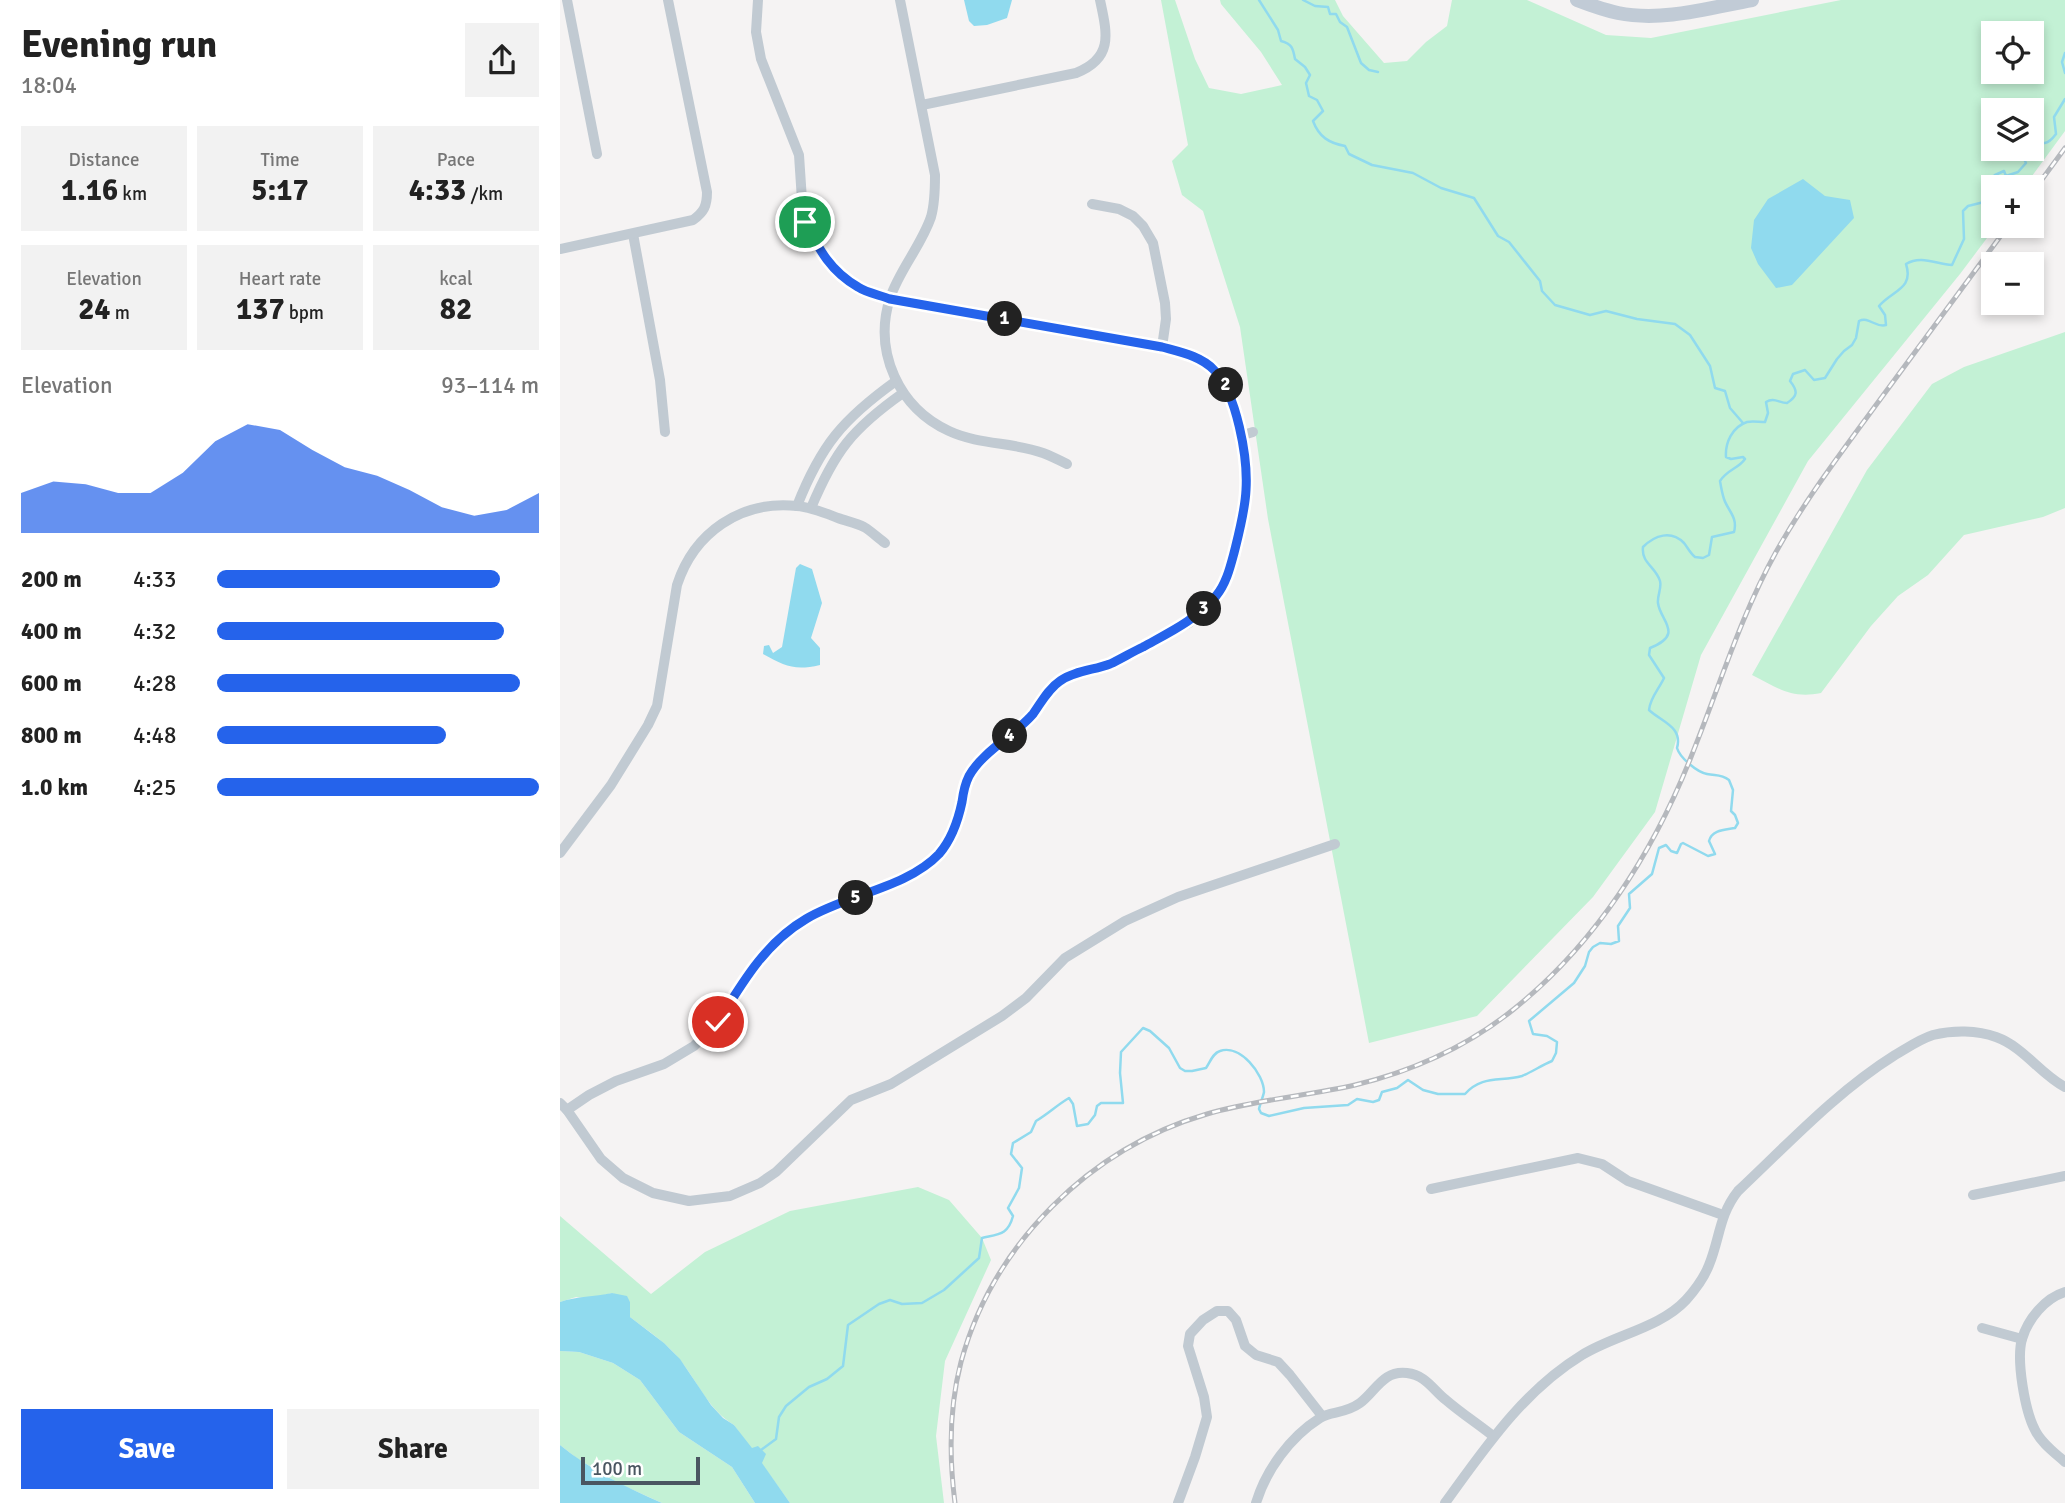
<!DOCTYPE html>
<html lang="en">
<head>
<meta charset="utf-8">
<style>
	:root { --surface:#fff; --page:#f2f2f2; --text:#222; --muted:#767676; --accent:#2563eb }
	body { margin:0; font-family:Signika,sans-serif; background:var(--page); color:var(--text); height:100vh; display:flex; flex-direction:column; font-size:26px; white-space:nowrap }
	* { box-sizing:border-box; margin:0 }
	p { font-size:23px; color:var(--muted) }
	.icon { flex:none; width:38px; height:38px; fill:none; stroke:currentColor; stroke-width:2; stroke-linecap:round; stroke-linejoin:round }
	.map { position:relative; flex:1; overflow:hidden }
	.side { display:flex; flex-direction:column; background:var(--surface); width:560px }
	.side>* { flex:none }
	.fabs { position:absolute; left:1421px; top:21px; display:grid; gap:14px }
	.fabs a { display:grid; place-items:center; width:63px; height:63px; border-radius:0px; background:var(--surface); box-shadow:0 4px 10px #0003; font-size:35px }
	.scale { position:absolute; left:21px; bottom:18px; width:119px; box-sizing:border-box; padding-left:7px; border:4px solid #4a5661; border-top:0; font-size:19px; line-height:24px; white-space:nowrap; color:#4a5661; -webkit-text-stroke:5px #fff; paint-order:stroke }
	.pin { position:absolute; display:grid; place-items:center; width:60px; height:60px; color:#fff; margin:-30px; border:4px solid #fff; border-radius:50%; box-shadow:0 2px 7px #0007 }
	.km { position:absolute; width:35px; height:35px; margin:-18px; border-radius:50%; background:#222; color:#fff; font-size:19px; line-height:35px; text-align:center }
	.round { display:grid; place-items:center; flex:none; width:74px; height:74px; border-radius:0px; background:var(--page) }
	.overview { display:flex; align-items:center; justify-content:space-between; height:119px; padding:0 21px }
	h1 { font-size:38px; font-weight:700; line-height:52px }
	.figures { display:grid; grid-template-columns:repeat(3,1fr); gap:10px; height:119px; padding:7px 21px }
	.figures div { display:grid; align-content:center; border-radius:0px; background:var(--page); text-align:center }
	.figures b { font-size:30px; font-weight:700 }
	.figures small { font-size:19px; font-weight:400 }
	.figures p { font-size:19px }
	.chart { height:196px; padding:14px 21px }
	.chart p { display:flex; justify-content:space-between }
	.chart svg { width:100%; height:126px; margin-top:7px; fill:var(--accent); opacity:.7 }
	.primary-button { display:flex; gap:14px; margin-top:auto; padding:14px 21px }
	.primary-button a { flex:1; height:80px; border-radius:0px; background:var(--accent); color:#fff; font-size:28px; font-weight:700; line-height:80px; text-align:center }
	.primary-button a+a { background:var(--page); color:var(--text) }
	ul { padding:0 21px; list-style:none; font-size:23px }
	li { display:grid; grid-template-columns:112px 84px 1fr; align-items:center; height:52px }
	li i { height:18px; border-radius:9px; background:var(--accent) }
	main { display:flex; flex:1; min-height:0 }
	.map>svg:first-child { display:block }
	.green { fill:#c3f1d5; fill-rule:evenodd }
	.water { fill:#90daee }
	.lines { fill:none; stroke-linecap:round; stroke-linejoin:round }
	.stream { stroke:#90daee; stroke-width:2.5 }
	.street { stroke:#c1cad2; stroke-width:10 }
	.secondary { stroke:#c1cbd6; stroke-width:14 }
	.rail-casing { stroke:#b5b8bd; stroke-width:5 }
	.rail { stroke:#fff; stroke-width:2.5; stroke-dasharray:8; stroke-linecap:butt }
	.route-casing { stroke:#fff; stroke-width:14 }
	.route { stroke:#2563eb; stroke-width:9 }
</style>
</head>
<body>
<main>
<section class="side">
<div class="overview"><div><h1>Evening run</h1><p>18:04</p></div><a class="round"><svg class="icon" aria-label="share" viewBox="0 0 24 24"><path d="M12 15V3M7 8l5-5 5 5M5 13v7h14v-7"/></svg></a></div>
<div class="figures">
<div><p>Distance</p><b>1.16<small> km</small></b></div>
<div><p>Time</p><b>5:17</b></div>
<div><p>Pace</p><b>4:33<small> /km</small></b></div>
</div>
<div class="figures">
<div><p>Elevation</p><b>24<small> m</small></b></div>
<div><p>Heart rate</p><b>137<small> bpm</small></b></div>
<div><p>kcal</p><b>82</b></div>
</div>
<div class="chart"><p><span>Elevation</span>93–114 m</p>
<svg viewBox="0 0 160 44" preserveAspectRatio="none"><path d="M0 44V30L10 26L20 27L30 30L40 30L50 23L60 12L70 6L80 8L90 15L100 21L110 24L120 29L130 35L140 38L150 36L160 30V44z"/></svg>
</div>
<ul>
<li><b>200 m</b>4:33<i style="width:88%"></i></li>
<li><b>400 m</b>4:32<i style="width:89%"></i></li>
<li><b>600 m</b>4:28<i style="width:94%"></i></li>
<li><b>800 m</b>4:48<i style="width:71%"></i></li>
<li><b>1.0 km</b>4:25<i style="width:100%"></i></li>
</ul>
<div class="primary-button"><a>Save</a><a>Share</a></div>
</section>
<div class="map">
<svg width="1505" height="1503" viewBox="0 0 1505 1503">
	<rect width="100%" height="100%" fill="#f5f3f3"/>
	<g class="green">
		<path d="M601,0H615L635,59L649,88L681,94L722,85L701,52L661,4L660,0H775L783,16L824,63L847,61L866,42L887,26L892,0H967L1046,35L1091,38L1281,0H1505V131L1464,187H1433V226H1436L1400,274L1248,461L1141,655L1095,812L1033,897L917,1016L809,1043L708,519L680,327L643,211L622,195L612,161L628,145ZM1433,33H1472V72H1433ZM1433,110H1472V149H1433Z"/>
		<path d="M1505,332V508L1483,517L1404,535L1368,575L1338,596L1311,626L1261,693C1231,699 1218,688 1192,675L1307,470L1372,384L1404,367Z"/>
		<path d="M358,1187L389,1200L422,1238L431,1260L385,1361L376,1436L384,1503H230L174,1425C149,1410 138,1383 121,1361C107,1343 88,1331 70,1317V1302L52,1293L32,1298L16,1297L0,1302V1216L91,1294L145,1252L230,1211Z"/>
		<polygon points="0,1351 19,1352 53,1363 80,1380 119,1432 172,1467 195,1503 102,1503 60,1484 18,1459 0,1445"/>
	</g>
	<g class="water">
		<polygon points="404,0 452,0 447,18 427,25 414,26 409,21"/>
		<polygon points="1243,179 1265,196 1290,200 1294,218 1232,285 1216,288 1198,264 1191,248 1194,220 1208,199"/>
		<path d="M240,564L252,569L262,603L251,638L260,648V665C234,671 225,666 203,654L204,646L209,645L213,653L222,647L236,568Z"/>
		<path d="M52,1293L67,1296L70,1302V1317L104,1343L120,1359L151,1405L163,1418L174,1425L192,1448L198,1446L206,1454L202,1463L230,1503H195L172,1467L119,1432L80,1380L53,1363L19,1352L0,1351V1302C17,1296 34,1297 52,1293Z"/>
		<path d="M0,1445C30,1470 66,1487 102,1503H0Z"/>
	</g>
	<g class="lines">
		<g class="stream">
			<path d="M699,0L718,30L721,41C732,44 733,48 735,59L745,67L750,75L746,83L749,96L757,100L763,111L753,121C759,137 769,143 785,146L789,154L812,165L853,173L881,188L914,198L938,236L949,242L980,281L982,291L995,305L1030,315L1046,311L1077,319L1115,324L1130,335L1150,366L1155,388L1165,391L1170,408L1183,423"/>
			<polyline points="743,0 755,6 768,7 770,14 776,14 780,22 787,27 801,63 809,70 818,72"/>
			<polyline points="1505,53 1502,62 1505,73"/>
			<path d="M1472,137C1483,145 1487,146 1496,134L1494,117L1505,99"/>
			<path d="M200,1453L201,1450L216,1439L219,1417L226,1406L249,1387L267,1379L283,1366L288,1325L319,1304L330,1300L342,1304L362,1303L384,1290L419,1258L422,1238C439,1234 448,1235 453,1216L448,1208L459,1188L462,1168L451,1154L453,1143L471,1132L476,1121C488,1114 497,1105 509,1098L513,1104L517,1126L528,1124L535,1115L537,1106L541,1103H563L560,1073L561,1052L583,1028L590,1031L609,1048L620,1068L625,1071H632L646,1068C650,1062 653,1053 660,1051C680,1044 704,1074 704,1092C703,1097 700,1104 699,1109L701,1113L709,1116L744,1108L788,1105L797,1099L813,1102L819,1100L822,1092L837,1088L848,1080L863,1090L878,1094H905C922,1075 940,1082 962,1076C972,1072 982,1065 992,1061L996,1053L997,1042L987,1036L973,1034L969,1021L1014,983L1025,966L1029,952L1033,947L1040,943L1051,944L1059,941L1058,926L1070,908L1069,894L1092,874L1099,848L1106,845L1111,851L1117,853L1121,844L1123,843L1148,856L1155,854L1149,841C1152,830 1164,830 1175,828L1178,823L1175,815L1171,811L1173,790L1169,780C1161,774 1156,776 1147,774C1137,772 1120,758 1117,748C1123,727 1102,722 1089,710C1090,698 1099,689 1104,678L1089,655L1090,648C1125,634 1100,621 1098,603C1097,596 1102,588 1100,581C1096,567 1081,563 1083,547C1095,535 1111,530 1124,543C1128,548 1130,553 1135,557L1143,558L1149,555L1152,537L1174,532C1178,517 1168,511 1164,499C1162,493 1161,487 1160,481C1168,469 1178,469 1185,459L1183,457L1171,459L1166,457C1165,443 1172,427 1187,422C1192,421 1199,422 1205,422L1208,413L1206,402C1214,397 1219,403 1227,403C1238,396 1238,391 1230,381L1233,374L1245,370L1254,380L1265,378L1277,359L1284,351L1292,345L1296,338L1299,321C1309,316 1315,328 1326,325L1325,315L1319,306C1333,290 1354,289 1346,264C1361,255 1376,264 1392,265L1404,239L1403,211L1408,206L1428,201L1431,196L1430,180L1435,175L1444,171L1446,176L1458,172L1466,163L1459,149"/>
		</g>
		<g class="street">
			<polyline points="7,0 37,154"/>
			<path d="M340,0L375,175C375,189 375,203 371,217C361,246 340,269 330,298C313,352 339,408 389,431C419,445 453,442 483,453C491,456 499,460 507,464"/>
			<path d="M362,105L516,73C554,58 547,33 540,0"/>
			<polyline points="532,204 559,209 573,216 583,226 593,243 605,303 606,319 602,347"/>
			<polyline points="73,234 100,380 105,432"/>
			<path d="M0,249L133,220C144,212 147,206 147,192L108,0"/>
			<polyline points="680,436 693,432"/>
			<path d="M237,506C261,445 283,419 336,381"/>
			<path d="M251,508C275,451 292,429 343,393"/>
			<path d="M0,853L51,785L88,725L97,706L117,585C134,533 180,500 237,506C251,507 265,513 278,518C286,521 296,523 304,527C311,531 318,538 325,543"/>
			<polyline points="0,1103 7,1110 41,1159 63,1178 93,1193 129,1201 170,1196 200,1183 216,1172 291,1100 331,1084 442,1016 466,998 505,958 565,921 618,897 775,844"/>
			<polyline points="7,1110 29,1095 56,1081 104,1064 134,1046 158,1022 190,970 217,940 247,918 349,876 366,866 379,854 390,840 398,822 407,778 418,763 457,730 500,681 516,674 550,664 629,623 658,594 669,573 679,533 686,491 685,461 674,403 666,384 653,368 635,356 602,347 330,299 299,288 277,272 261,253 245,222 242,200 239,155 201,59 196,32 198,0"/>
			<polyline points="871,1189 1018,1158 1042,1164 1068,1181 1163,1215"/>
			<polyline points="1413,1195 1505,1176"/>
			<path d="M1505,1292C1485,1298 1468,1319 1462,1339C1456,1360 1465,1411 1475,1430C1481,1443 1495,1453 1505,1462"/>
			<polyline points="1422,1328 1462,1339"/>
			<polyline points="618,1503 635,1457 647,1417 644,1397 628,1346 630,1334 643,1320 657,1311 668,1311 676,1320 685,1346 696,1355 718,1362 730,1375 762,1416"/>
			<path d="M696,1503C706,1470 730,1437 760,1418C771,1411 785,1414 800,1403C816,1391 823,1370 847,1373C866,1375 873,1390 886,1400C901,1413 918,1424 933,1436"/>
			<path d="M885,1503C925,1448 963,1391 1022,1355C1054,1335 1100,1328 1126,1300C1135,1290 1144,1278 1149,1265C1160,1238 1159,1215 1178,1191C1228,1144 1276,1092 1335,1055C1347,1048 1360,1039 1373,1035C1393,1030 1417,1030 1436,1037C1464,1047 1480,1074 1505,1087"/>
		</g>
		<path class="secondary" d="M1017,0C1030,5 1044,10 1058,13C1102,22 1149,8 1192,0"/>
		<defs>
			<g id="rail">
				<polyline points="1472,193 1505,148"/>
				<path d="M395,1503C389,1456 389,1408 401,1362C433,1244 530,1148 647,1114C695,1100 746,1096 795,1085C853,1071 908,1046 954,1009C1035,944 1093,853 1131,757C1159,688 1180,617 1216,552C1245,500 1281,453 1316,405C1360,345 1404,286 1448,226"/>
			</g>
		</defs>
		<use href="#rail" class="rail-casing"/>
		<use href="#rail" class="rail"/>
	</g>
	<g class="lines">
		<defs>
			<path id="route" d="M158,1022C182,983 205,943 246,919C285,895 347,888 379,854C392,839 398,821 402,802C403,794 405,784 409,776C423,751 454,736 473,714C481,703 488,689 500,681C514,671 534,670 550,664C561,659 572,652 583,647C610,632 636,620 656,596C666,584 670,568 674,553C679,533 685,511 686,490C688,458 677,394 654,370C641,356 620,352 602,347L330,299C320,295 307,293 298,287C270,271 259,249 245,222"/>
		</defs>
		<use href="#route" class="route-casing"/>
		<use href="#route" class="route"/>
	</g>
</svg>
<div class="fabs">
<a><svg class="icon" aria-label="locate" viewBox="0 0 24 24"><circle cx="12" cy="12" r="6"/><path d="M12 2v4M12 18v4M2 12h4M18 12h4"/></svg></a>
<a><svg class="icon" aria-label="layers" viewBox="0 0 24 24"><path d="M12 4l9 5-9 5-9-5zM3 14l9 5 9-5"/></svg></a>
<a>+</a>
<a>−</a>
</div>
<div class="scale">100 m</div>
<div class="pin" style="left:245px;top:222px;background:#1e9e55"><svg class="icon" aria-label="arrive" viewBox="0 0 24 24"><path d="M6 21V4h12l-3 4 3 4H6"/></svg></div>
<div class="pin" style="left:158px;top:1022px;background:#d93025"><svg class="icon" aria-label="check" viewBox="0 0 24 24"><path d="M5 12l5 5 9-10"/></svg></div>
<b class="km" style="left:445px;top:319px">1</b>
<b class="km" style="left:666px;top:385px">2</b>
<b class="km" style="left:644px;top:609px">3</b>
<b class="km" style="left:450px;top:736px">4</b>
<b class="km" style="left:296px;top:898px">5</b>
</div>
</main>
</body>
</html>
